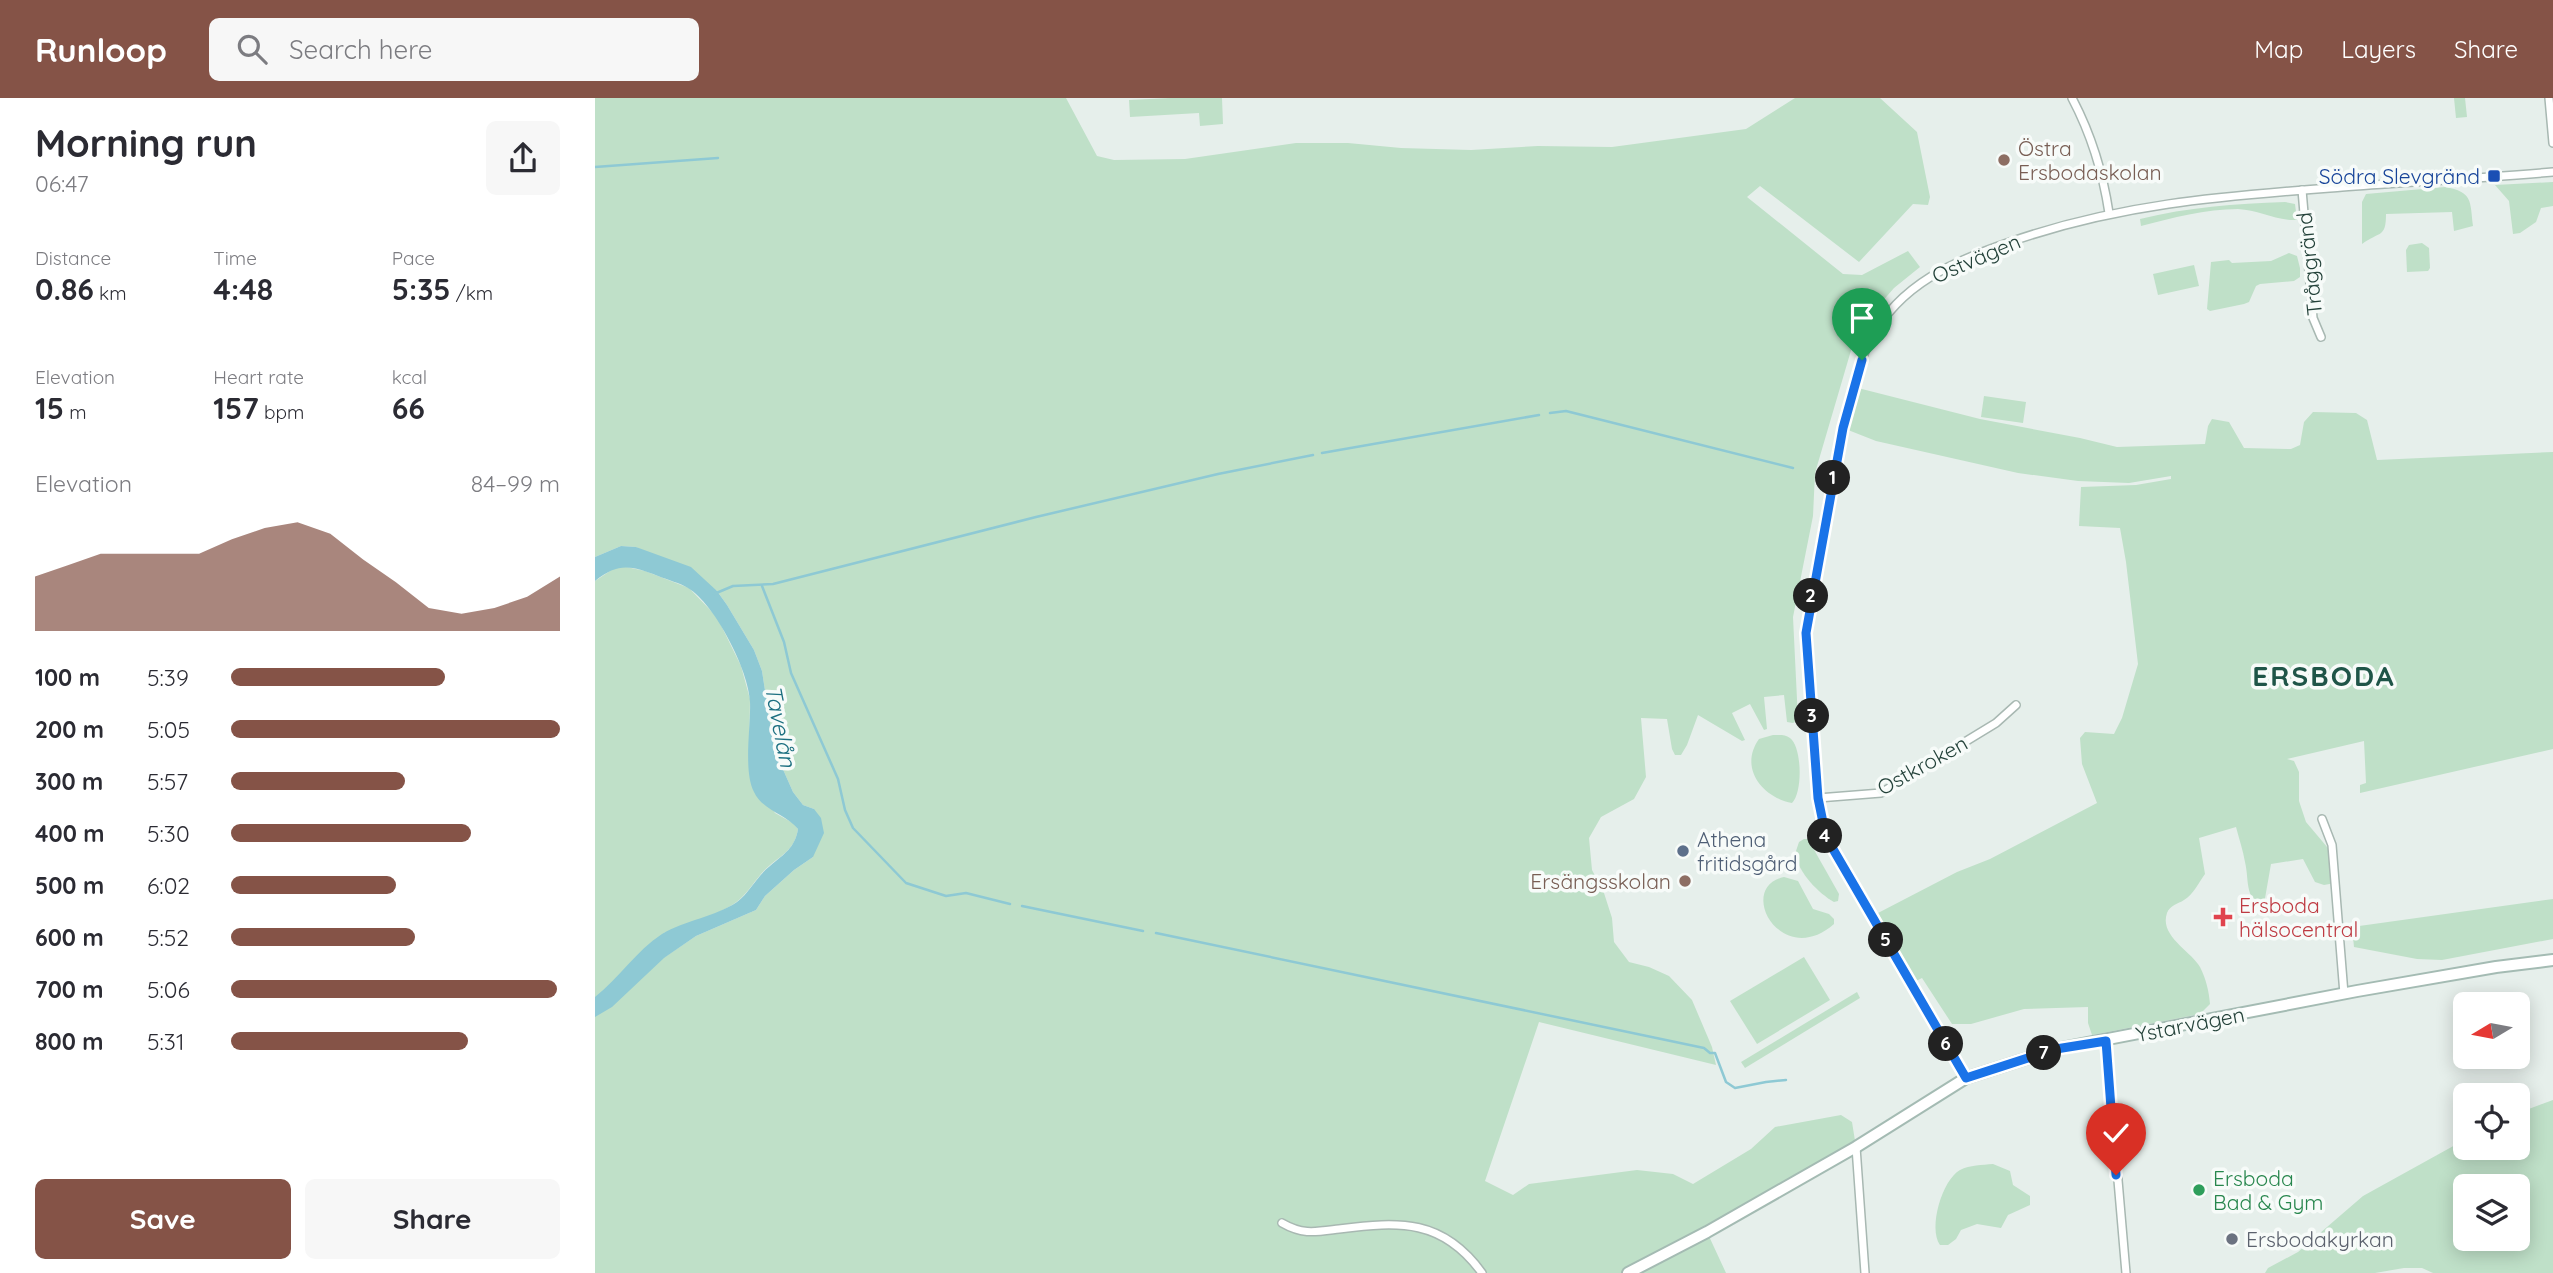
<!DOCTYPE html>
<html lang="en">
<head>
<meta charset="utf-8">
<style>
	:root { --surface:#fff; --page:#f7f7f7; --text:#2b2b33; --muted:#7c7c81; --accent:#855347 }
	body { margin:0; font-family:Quicksand,sans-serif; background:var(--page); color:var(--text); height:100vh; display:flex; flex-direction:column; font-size:26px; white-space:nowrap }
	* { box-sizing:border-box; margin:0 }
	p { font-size:23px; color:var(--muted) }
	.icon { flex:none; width:38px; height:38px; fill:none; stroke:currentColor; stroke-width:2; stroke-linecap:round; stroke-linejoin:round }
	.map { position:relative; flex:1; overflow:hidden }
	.panel { display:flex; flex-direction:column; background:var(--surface); width:595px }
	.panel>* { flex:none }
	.needle { width:46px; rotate:260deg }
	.fabs { position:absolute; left:1858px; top:894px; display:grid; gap:14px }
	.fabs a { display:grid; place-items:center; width:77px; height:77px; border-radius:10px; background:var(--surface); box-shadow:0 4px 18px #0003; font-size:35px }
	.pin { position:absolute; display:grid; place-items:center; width:60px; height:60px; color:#fff; margin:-72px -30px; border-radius:50% 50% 50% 0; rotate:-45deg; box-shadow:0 0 7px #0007 }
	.pin .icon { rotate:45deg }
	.km { position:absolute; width:35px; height:35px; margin:-18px; border-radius:50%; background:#222; color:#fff; font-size:19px; line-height:35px; text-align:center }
	.round { display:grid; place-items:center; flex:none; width:74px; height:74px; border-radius:10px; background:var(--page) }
	.overview { display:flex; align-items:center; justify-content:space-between; height:119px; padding:0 35px }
	h1 { font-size:38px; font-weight:700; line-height:52px }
	.metrics { display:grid; grid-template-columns:repeat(3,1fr); gap:10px; height:119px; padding:7px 35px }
	.metrics div { display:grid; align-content:center }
	.metrics b { font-size:30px; font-weight:700 }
	.metrics small { font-size:19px; font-weight:400 }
	.metrics p { font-size:19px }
	.chart { height:196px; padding:14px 35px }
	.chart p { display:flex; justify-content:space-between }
	.chart svg { width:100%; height:126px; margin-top:7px; fill:var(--accent); opacity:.7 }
	.primary-button { display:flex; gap:14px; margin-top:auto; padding:14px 35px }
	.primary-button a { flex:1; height:80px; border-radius:10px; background:var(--accent); color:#fff; font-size:28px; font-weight:700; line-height:80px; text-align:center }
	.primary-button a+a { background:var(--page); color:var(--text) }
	ul { padding:0 35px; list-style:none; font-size:23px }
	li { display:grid; grid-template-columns:112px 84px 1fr; align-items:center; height:52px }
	li i { height:18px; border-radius:9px; background:var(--accent) }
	header { display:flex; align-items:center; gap:42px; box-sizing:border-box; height:98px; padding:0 35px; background:var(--accent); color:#fff }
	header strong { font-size:33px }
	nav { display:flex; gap:38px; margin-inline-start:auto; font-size:24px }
	.search { width:490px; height:63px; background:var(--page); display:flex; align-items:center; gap:18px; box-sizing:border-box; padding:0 24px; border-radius:10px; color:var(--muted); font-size:26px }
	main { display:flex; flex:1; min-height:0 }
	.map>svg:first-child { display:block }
	.green { fill:#bfe0c8; fill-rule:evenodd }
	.water { fill:#8ec9d4 }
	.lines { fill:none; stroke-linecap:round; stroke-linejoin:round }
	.stream { stroke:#8ec9d4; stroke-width:2.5 }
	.street-casing { stroke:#a8b8b2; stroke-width:10 }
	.secondary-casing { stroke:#a4bbb3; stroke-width:14 }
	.street { stroke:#fff; stroke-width:7 }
	.secondary { stroke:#fff; stroke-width:10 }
	.route-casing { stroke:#fff; stroke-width:14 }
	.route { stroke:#1a73e8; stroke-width:9 }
	.education-dot { fill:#8d6e63; stroke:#f7fbf9; stroke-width:2.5 }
	.transit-dot { fill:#1a4fb4; stroke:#f7fbf9; stroke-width:2.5 }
	.service-dot { fill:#5c6f8a; stroke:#f7fbf9; stroke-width:2.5 }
	.health-dot { fill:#e0444e; stroke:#f7fbf9; stroke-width:2.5 }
	.leisure-dot { fill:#2e9e5b; stroke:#f7fbf9; stroke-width:2.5 }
	.worship-dot { fill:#6b7280; stroke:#f7fbf9; stroke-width:2.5 }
	.labels { text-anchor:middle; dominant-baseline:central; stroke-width:7; stroke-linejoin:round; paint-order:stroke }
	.education-label { font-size:21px; fill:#785e54; stroke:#f7fbf9; text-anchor:start }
	.transit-label { font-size:21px; fill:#164399; stroke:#f7fbf9; text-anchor:end }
	.street-label { font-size:21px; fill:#24423a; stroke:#f7fbf9 }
	.service-label { font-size:21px; fill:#4e5e75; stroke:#f7fbf9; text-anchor:start }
	.health-label { font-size:21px; fill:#be3a42; stroke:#f7fbf9; text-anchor:start }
	.leisure-label { font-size:21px; fill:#27864d; stroke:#f7fbf9; text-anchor:start }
	.worship-label { font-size:21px; fill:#5b616d; stroke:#f7fbf9; text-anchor:start }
	.water-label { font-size:23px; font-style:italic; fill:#1c6f80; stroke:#f7fbf9 }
	.district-label { font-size:28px; font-weight:bold; letter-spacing:2px; fill:#1f5548; stroke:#f7fbf9 }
</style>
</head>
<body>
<header>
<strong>Runloop</strong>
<div class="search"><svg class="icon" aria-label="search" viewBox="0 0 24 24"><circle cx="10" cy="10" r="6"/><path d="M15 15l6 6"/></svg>Search here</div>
<nav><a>Map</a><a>Layers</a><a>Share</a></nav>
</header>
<main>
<section class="panel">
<div class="overview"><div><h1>Morning run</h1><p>06:47</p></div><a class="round"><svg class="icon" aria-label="share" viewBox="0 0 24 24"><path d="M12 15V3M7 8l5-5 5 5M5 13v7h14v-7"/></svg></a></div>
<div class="metrics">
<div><p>Distance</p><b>0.86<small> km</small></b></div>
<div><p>Time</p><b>4:48</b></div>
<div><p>Pace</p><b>5:35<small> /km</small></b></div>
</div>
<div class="metrics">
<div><p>Elevation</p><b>15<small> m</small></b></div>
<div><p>Heart rate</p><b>157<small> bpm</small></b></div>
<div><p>kcal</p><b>66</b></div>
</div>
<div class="chart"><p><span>Elevation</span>84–99 m</p>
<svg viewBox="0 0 160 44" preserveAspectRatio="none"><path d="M0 44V25L10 21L20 17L30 17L40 17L50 17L60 12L70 8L80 6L90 10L100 19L110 27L120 36L130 38L140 36L150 32L160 25V44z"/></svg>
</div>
<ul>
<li><b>100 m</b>5:39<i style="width:65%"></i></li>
<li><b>200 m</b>5:05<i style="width:100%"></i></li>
<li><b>300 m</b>5:57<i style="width:53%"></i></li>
<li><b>400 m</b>5:30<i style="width:73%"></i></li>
<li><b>500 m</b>6:02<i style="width:50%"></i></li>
<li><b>600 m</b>5:52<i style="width:56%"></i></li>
<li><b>700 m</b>5:06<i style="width:99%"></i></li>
<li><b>800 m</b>5:31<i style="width:72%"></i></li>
</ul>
<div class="primary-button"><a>Save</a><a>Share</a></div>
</section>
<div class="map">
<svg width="1958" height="1175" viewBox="0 0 1958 1175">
	<rect width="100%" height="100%" fill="#e6efeb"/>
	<g class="green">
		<path d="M0,0H471L502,58L519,62L590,61L701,45H753L806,50L876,52L943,48L1017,49L1151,31L1200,0H1285L1322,34L1335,99L1333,107L1318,106L1264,164L1165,88L1152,99L1248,176L1267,177L1313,153L1325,169L1299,190L1279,213L1257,249L1220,375L1218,418L1198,519L1203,622L1198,625L1192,624L1189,597L1169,599L1172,631L1169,632L1155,606L1137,615L1150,642L1147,643L1103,617L1092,647L1086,657H1080L1077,651L1072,621L1046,620L1051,679L1039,701L1006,719L994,740L997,772L1009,795L1017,820L1019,844L1034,864L1054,869L1074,878L1097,902L1117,949L1121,967L944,924L890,1083L918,1097L934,1086L1042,1072L1078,1076L1098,1086L1156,1051L1180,1029L1246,1017L1257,1024L1261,1049L1112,1134L1131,1175H0V483L18,471L27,468L50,473L94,490L122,519L146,568L155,601L154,669L180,715L198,725L203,731C200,751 188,756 174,768C163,777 156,791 145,801C127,817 91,826 69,835L70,859L101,838L161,812L170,798L199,772L218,759L219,711L208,707L198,694L179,651L167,573L159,552L132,507L122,493L41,449L26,448L0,459Z"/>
		<polygon points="575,0 627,0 628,26 605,28 604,15 535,19 534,2"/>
		<polygon points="1859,0 1870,0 1872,19 1861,20"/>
		<polygon points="1958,84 1958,108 1946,110 1941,124 1925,135 1918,136 1914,103 1900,87"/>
		<path d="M1850,89C1878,94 1875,103 1878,128L1859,133L1857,114L1791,116C1791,140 1785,133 1767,146V104L1771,96Z"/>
		<path d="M1690,104L1700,106L1702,122C1682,123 1664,112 1643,111C1611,111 1577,120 1546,128L1545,121C1593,109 1640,106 1690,104Z"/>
		<polygon points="1827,145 1834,150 1835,170 1833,173 1812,174 1811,152 1814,147"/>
		<polygon points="1694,155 1702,158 1705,170 1705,179 1699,183 1665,186 1661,188 1654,204 1649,206 1615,213 1612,211 1616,164 1634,162 1637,165 1676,163"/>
		<polygon points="1599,167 1604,188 1563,197 1558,176"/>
		<path d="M1259,289L1385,321L1485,340L1522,349L1610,346L1613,328L1617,321L1634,324L1649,350L1696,351L1705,347L1709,324L1718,314L1761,315L1772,322L1782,362L1958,354V651L1765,695V687L1771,685L1769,643L1692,661L1699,663L1704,674V703L1711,724L1738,756L1740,785L1729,787L1720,784L1708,761L1676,766L1669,806L1663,808C1650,794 1654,781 1650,764C1648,752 1644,741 1641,729L1604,740L1610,776C1604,784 1598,797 1589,802C1583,806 1575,807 1572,815C1564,838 1596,853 1605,869C1611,881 1614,893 1615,906L1605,916L1497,937L1493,925V909L1429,911L1376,926H1357L1327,880L1321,883L1283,815L1362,774L1395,761L1502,705L1487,666L1485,640L1490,634L1519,636L1527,620L1543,566L1531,464L1525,430L1484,428L1486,389L1541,387L1576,381V378L1534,385L1483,383L1423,375L1281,343L1248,330Z"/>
		<polygon points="1389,298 1431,304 1428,325 1386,319"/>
		<path d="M1178,637C1184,637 1190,636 1195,640C1207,649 1208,694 1197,705C1166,699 1144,669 1164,641Z"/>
		<path d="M1209,741H1213L1244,796L1243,803L1239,804C1223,795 1204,775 1200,756L1204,744Z"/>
		<path d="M1189,779L1203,783L1218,811L1234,816L1239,821V826C1187,872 1140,790 1189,779Z"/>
		<polygon points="1958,801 1958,841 1847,862 1822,861 1759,849 1757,829"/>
		<polygon points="1209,859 1235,902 1162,946 1135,903"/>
		<polygon points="1262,894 1265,900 1150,970 1146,964"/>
		<path d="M1958,1002V1175H1838L1827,1170H1809L1780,1175H1670L1673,1170L1703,1154L1768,1098L1871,1041V1050H1923V1015ZM1871,1088H1923V1141H1871Z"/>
		<path d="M1398,1066L1415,1073L1418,1087L1435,1098V1107L1413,1117L1406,1130L1382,1126L1366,1132L1361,1141L1353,1147H1345C1333,1130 1347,1082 1365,1072C1375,1067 1387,1067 1398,1066Z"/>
	</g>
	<path class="water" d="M26,448L41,449L96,469L122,493L132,507L159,552L167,573L179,651L198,694L208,707L219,711L226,720L229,735L218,759L199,772L170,798L161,812L101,838L69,860L17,909L0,919V899C24,880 41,853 67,836C90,822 120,819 142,804C155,794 162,778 175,768C189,756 200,750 203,731C191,716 168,713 159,694C148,673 156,629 155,604C154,573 120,506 93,490C85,485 73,482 63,478C36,468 24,464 0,483V459Z"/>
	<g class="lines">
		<g class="stream">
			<polyline points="0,69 123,60"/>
			<polyline points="955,315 971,313 1198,370"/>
			<polyline points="727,355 944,317"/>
			<polyline points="167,488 189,544 196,575 243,681 250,712 258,730 311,785 351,798 371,795 415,806"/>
			<polyline points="119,496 138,488 178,486 441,419 623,376 718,357"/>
			<polyline points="427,808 548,833"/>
			<polyline points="561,835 1109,950 1115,955 1120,955 1131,984 1140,990 1171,984 1191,982"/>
		</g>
		<defs>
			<g id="street">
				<path d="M1477,0C1496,36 1508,75 1514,115"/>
				<polyline points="1954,0 1958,45"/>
				<polyline points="1707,92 1718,220 1726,239"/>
				<polyline points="1223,700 1286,695 1401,625 1421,607"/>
				<polyline points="1727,721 1737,747 1749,896"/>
				<polyline points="1511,943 1531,1175"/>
				<path d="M1371,980L1233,745L1227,726L1223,700L1211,535L1214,514C1226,446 1236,378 1253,311C1259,288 1264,263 1276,241C1305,186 1359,163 1415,144C1526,105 1631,98 1747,89C1817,84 1888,80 1958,74"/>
				<polyline points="1261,1049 1270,1175"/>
				<path d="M687,1125C708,1137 720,1134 744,1131C805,1123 848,1121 887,1175"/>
			</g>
			<polyline id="secondary" points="1033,1175 1112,1134 1261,1049 1371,980 1461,951 1762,893 1901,869 1958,862"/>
		</defs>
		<use href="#street" class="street-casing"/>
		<use href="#secondary" class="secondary-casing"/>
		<use href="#street" class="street"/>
		<use href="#secondary" class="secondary"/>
	</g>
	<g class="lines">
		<defs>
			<polyline id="route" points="1267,262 1248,330 1211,535 1223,700 1231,739 1371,980 1461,951 1511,943 1521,1077"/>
		</defs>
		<use href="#route" class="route-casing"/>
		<use href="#route" class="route"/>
	</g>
	<g class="education-dot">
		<circle cx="1409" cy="62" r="7"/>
		<circle cx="1090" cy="783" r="7"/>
	</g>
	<rect class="transit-dot" x="1892" y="71" width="14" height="14" rx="3.5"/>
	<circle class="service-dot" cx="1088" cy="753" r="7"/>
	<path class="health-dot" d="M1624.5 808.5h7v7h7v7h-7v7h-7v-7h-7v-7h7z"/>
	<circle class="leisure-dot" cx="1604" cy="1092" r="7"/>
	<circle class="worship-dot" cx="1637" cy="1141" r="7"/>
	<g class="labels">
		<g class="education-label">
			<text x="1423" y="50">Östra<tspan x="1423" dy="24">Ersbodaskolan</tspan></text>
			<text x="1076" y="783" text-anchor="end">Ersängsskolan</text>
		</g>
		<g class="transit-label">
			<text x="1885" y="78">Södra Slevgränd</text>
		</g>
		<g class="street-label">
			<text transform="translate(1381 160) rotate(-23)">Ostvägen</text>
			<text transform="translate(1714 166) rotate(-96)">Tråggränd</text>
			<text transform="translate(1327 667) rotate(-29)">Ostkroken</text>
			<text transform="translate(1595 926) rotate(-11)">Ystarvägen</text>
		</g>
		<g class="service-label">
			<text x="1102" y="741">Athena<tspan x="1102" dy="24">fritidsgård</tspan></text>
		</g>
		<g class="health-label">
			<text x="1644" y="807">Ersboda<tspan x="1644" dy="24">hälsocentral</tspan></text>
		</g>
		<g class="leisure-label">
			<text x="1618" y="1080">Ersboda<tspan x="1618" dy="24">Bad &amp; Gym</tspan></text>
		</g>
		<g class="worship-label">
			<text x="1651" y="1141">Ersbodakyrkan</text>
		</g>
		<g class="water-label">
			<text transform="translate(186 628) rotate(79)">Tavelån</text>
		</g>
		<g class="district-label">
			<text x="1729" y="577">ERSBODA</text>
		</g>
	</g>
</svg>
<div class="fabs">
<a><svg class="needle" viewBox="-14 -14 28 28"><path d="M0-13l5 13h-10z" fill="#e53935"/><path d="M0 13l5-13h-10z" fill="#7c7c81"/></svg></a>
<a><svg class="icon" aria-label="locate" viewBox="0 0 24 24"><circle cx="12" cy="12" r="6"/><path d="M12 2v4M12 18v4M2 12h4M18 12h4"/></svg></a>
<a><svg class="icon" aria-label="layers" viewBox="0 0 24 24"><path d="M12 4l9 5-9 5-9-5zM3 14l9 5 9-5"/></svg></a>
</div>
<div class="pin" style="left:1267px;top:262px;background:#1e9e55"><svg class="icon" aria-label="arrive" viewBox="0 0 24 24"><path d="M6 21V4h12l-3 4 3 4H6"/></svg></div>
<div class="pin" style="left:1521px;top:1077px;background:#d93025"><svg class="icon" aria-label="check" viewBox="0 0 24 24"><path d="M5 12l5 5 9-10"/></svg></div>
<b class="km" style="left:1238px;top:380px">1</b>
<b class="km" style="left:1216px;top:498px">2</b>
<b class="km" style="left:1217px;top:618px">3</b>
<b class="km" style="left:1230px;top:738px">4</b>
<b class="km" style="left:1291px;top:842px">5</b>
<b class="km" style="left:1351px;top:946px">6</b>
<b class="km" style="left:1449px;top:955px">7</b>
</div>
</main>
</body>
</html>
